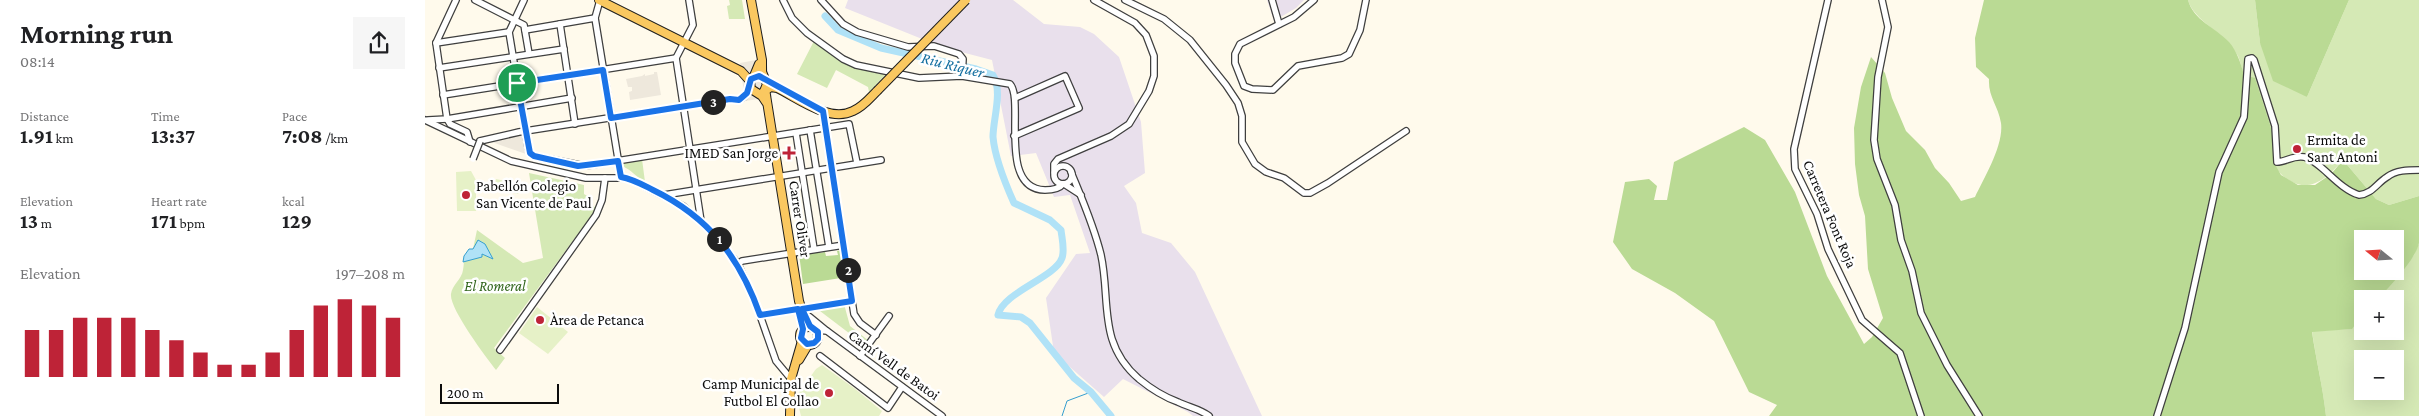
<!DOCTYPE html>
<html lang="en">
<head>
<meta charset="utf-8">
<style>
	:root { --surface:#fff; --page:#f6f6f6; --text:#202124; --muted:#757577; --accent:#be2337 }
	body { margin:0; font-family:"Crimson Pro",serif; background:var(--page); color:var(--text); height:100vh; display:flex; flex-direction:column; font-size:19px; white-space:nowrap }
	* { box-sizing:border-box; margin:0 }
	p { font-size:16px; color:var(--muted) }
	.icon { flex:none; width:28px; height:28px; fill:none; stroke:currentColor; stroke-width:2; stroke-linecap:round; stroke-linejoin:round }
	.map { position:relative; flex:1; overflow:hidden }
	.side { display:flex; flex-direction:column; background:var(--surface); width:425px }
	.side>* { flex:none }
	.needle { width:32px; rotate:288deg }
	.buttons { position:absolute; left:1929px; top:230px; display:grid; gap:10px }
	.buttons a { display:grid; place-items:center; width:50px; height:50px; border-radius:0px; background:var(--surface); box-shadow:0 5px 20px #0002; font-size:25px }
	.scale { position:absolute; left:15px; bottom:12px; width:119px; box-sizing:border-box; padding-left:5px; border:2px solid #0c0c0c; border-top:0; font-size:14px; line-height:18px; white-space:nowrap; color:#0c0c0c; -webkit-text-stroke:4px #fff; paint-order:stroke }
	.pin { position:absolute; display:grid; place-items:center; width:42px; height:42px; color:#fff; margin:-21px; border:2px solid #fff; border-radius:50%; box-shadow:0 1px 5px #0007 }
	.km { position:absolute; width:25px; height:25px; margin:-12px; border-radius:50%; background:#222; color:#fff; font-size:14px; line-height:25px; text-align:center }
	.round { display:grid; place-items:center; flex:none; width:52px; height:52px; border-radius:0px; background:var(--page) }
	.headline { display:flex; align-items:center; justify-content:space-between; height:85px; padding:0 20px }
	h1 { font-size:28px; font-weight:700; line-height:38px }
	.stats { display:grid; grid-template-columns:repeat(3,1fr); gap:8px; height:85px; padding:5px 20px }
	.stats div { display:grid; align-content:center }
	.stats b { font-size:21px; font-weight:700 }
	.stats small { font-size:14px; font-weight:400 }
	.stats p { font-size:14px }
	.chart { height:140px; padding:10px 20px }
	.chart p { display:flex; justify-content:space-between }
	.chart svg { width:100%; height:90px; margin-top:5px; stroke:var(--accent); stroke-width:6 }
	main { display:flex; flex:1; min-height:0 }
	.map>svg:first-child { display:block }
	.industrial { fill:#e9e0ec }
	.green { fill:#d5e9b5; fill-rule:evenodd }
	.forest { fill:#bada94; fill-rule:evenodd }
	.pitch { fill:#e6f1c7 }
	.plaza { fill:#eee8dc }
	.water { fill:#b0e2f7; stroke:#369fcf }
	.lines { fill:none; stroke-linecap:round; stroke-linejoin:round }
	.stream { stroke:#369fcf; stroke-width:1 }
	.river { stroke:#b0e2f7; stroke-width:7 }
	.minor-casing { stroke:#3f3f3f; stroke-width:8 }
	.major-casing { stroke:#1d1d1d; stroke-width:10 }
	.minor { stroke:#fff; stroke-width:5.5 }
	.major { stroke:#fac860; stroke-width:8 }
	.minor-bridge-casing { stroke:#3f3f3f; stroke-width:8; stroke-linecap:butt }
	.major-bridge-casing { stroke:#1d1d1d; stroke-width:10; stroke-linecap:butt }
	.minor-bridge { stroke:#fff; stroke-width:5.5 }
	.major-bridge { stroke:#fac860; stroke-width:8 }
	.route-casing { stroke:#fff; stroke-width:10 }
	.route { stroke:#1a73e8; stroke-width:6 }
	.poi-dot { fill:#be2337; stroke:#fff; stroke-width:2 }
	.labels { text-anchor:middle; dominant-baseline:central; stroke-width:5; stroke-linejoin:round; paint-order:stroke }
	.poi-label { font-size:15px; fill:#0c0c0c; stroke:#fff; text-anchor:start }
	.street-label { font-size:15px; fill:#0c0c0c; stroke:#fff }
	.park-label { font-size:15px; font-style:italic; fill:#31651c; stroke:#fff }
	.water-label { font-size:16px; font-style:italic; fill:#146fa0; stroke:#fff }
</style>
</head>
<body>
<main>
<section class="side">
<div class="headline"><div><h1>Morning run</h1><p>08:14</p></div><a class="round"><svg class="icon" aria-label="share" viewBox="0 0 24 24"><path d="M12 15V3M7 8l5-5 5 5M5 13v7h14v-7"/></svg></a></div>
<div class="stats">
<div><p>Distance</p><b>1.91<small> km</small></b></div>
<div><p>Time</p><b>13:37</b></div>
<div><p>Pace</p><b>7:08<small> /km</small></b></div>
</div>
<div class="stats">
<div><p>Elevation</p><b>13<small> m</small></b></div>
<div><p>Heart rate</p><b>171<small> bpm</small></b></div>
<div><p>kcal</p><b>129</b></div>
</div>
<div class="chart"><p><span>Elevation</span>197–208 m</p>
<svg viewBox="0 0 160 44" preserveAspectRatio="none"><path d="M5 44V21M15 44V21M25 44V15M35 44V15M45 44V15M55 44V21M65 44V26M75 44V32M85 44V38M95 44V38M105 44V32M115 44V21M125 44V9M135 44V6M145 44V9M155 44V15"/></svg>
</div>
</section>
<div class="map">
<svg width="1994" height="416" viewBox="0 0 1994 416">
	<rect width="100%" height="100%" fill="#fffaec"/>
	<g class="industrial">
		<polygon points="423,0 588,0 619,24 655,27 669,34 694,57 716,122 720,173 699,186 711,203 717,233 746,243 770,272 837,416 768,416 763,412 698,379 679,397 629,353 621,298 651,254 665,253 645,195 629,197 611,153 586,156 567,60 517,47 420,8"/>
		<polygon points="842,0 879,0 871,8 849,21"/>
	</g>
	<g class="green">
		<polygon points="304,0 317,0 320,19 304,19 302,6 305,5"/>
		<path d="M1763,0H1830L1835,43L1882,97L1924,0H1994V196L1964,205L1951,199L1918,160C1903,177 1884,196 1861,178C1856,175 1851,169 1849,164C1845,155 1849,143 1847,133C1843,112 1826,95 1819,75C1816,69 1816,62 1813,56C1801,34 1768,20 1763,0Z"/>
		<polygon points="389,41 430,67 463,72 444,92 443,87 411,70 402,88 372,74"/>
		<path d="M217,159L220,182C211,177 207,170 197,166V162Z"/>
		<path d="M104,173L159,185V194L167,199L166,205L172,208L69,348L80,358L71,370C61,357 24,308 26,294C27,285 37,279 38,270C40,260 37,258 44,249H48L52,230L98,263L118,258Z"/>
		<path d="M1994,243V416H1901C1898,387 1891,360 1887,331L1926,329L1937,316L1938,331H1970V299H1953L1989,255ZM1938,359H1970V391H1938Z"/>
		<polygon points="419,304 425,326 444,341 441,346 395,311 397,308"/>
	</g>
	<g class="forest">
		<path d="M1559,0H1763C1768,20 1791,28 1804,42C1812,51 1816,64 1819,75L1830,78L1848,134V161L1856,175L1873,185H1890L1906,174L1918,160L1951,199L1964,205L1994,196C1994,211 1994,228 1994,243C1991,259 1965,286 1953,299H1938L1937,316L1927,329L1887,332C1891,360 1898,387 1901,416H1344L1352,405L1324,392L1289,321L1250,293L1207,269L1188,242L1200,182L1224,179L1232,186L1229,200H1242L1249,162L1319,127L1340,140L1370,192L1402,276L1439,344L1447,337L1458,318L1443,269L1440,216L1434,195L1430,164L1429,128L1436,87L1446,57L1460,73L1467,98L1481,131L1500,150L1510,168L1524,183L1536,201L1550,197C1559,178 1579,145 1576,123C1573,105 1563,97 1564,79L1551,67L1550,38ZM1938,239H1970V271H1938Z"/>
		<polygon points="1830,0 1924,0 1882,97 1848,81 1835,43"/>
		<polygon points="417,250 422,277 378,284 374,254 395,251 395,253 400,252 401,256 413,255 412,251"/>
	</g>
	<g class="pitch">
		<polygon points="46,171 51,180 51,211 32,211 31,172"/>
		<polygon points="71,179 95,184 93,194 69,189"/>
		<polygon points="112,307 143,332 123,354 94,333"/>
		<polygon points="397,365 429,388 457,411 454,416 376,416 371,396 391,369"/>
	</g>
	<g class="plaza">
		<polygon points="341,58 347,97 320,101 315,63"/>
		<polygon points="229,72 232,72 236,95 205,100 204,92 207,91 207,87 203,87 201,79 217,76 220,74 220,76 229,74"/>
		<polygon points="96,134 100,136 101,154 64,141"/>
	</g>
	<polygon class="water" points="53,240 60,244 68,259 57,254 57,257 38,262 39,256 44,249 48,249"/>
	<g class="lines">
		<polyline class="stream" points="637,416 642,401 666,392"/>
		<path class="river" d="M400,16L413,30L456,48L551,69L568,75C578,91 568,119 568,137C570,159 580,183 589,203L625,220L636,230C637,239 640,250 637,258C630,278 578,292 573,315L596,317L605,323L649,378L666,392L686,416"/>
		<defs>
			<g id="minor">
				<polyline points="50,0 99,25 104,54"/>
				<polyline points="99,0 84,32 103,147 105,153 109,156 160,166 424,124 432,163"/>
				<polyline points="175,0 170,18 196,177"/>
				<polyline points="264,0 268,25 251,58 276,221"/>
				<path d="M358,0L367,18L382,33L418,59L431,65L494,78L537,76L585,84C600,100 572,189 620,190C627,190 634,189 638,184"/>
				<polyline points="396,0 418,24 432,32 483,47 509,46 534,54 538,59 537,76"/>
				<polyline points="700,0 739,19 765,40 801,85 813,103 817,116 817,142 830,164 841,172 859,178 879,193 885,193 903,183 981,131"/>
				<polyline points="847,0 854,24"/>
				<polyline points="889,0 869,17 815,44 810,54 810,63 819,86 827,89 848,90 873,66 917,58 924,54 935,30 941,0"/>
				<polyline points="1403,0 1369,149 1370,169 1392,214 1403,249 1437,320 1475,353 1496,416"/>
				<polyline points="1457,0 1463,27 1453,77 1449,140 1452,159 1470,205 1476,240 1487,271 1496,313 1522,365 1554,416"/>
				<polyline points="135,24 150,124"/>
				<polyline points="100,30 170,18"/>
				<polyline points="11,43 84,32"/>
				<polyline points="14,68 139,49"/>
				<polyline points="18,95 251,58"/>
				<polyline points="398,111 429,314 435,323 451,335"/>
				<polyline points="22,119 11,43 31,0"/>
				<polyline points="22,119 25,124 42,132 45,142"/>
				<polyline points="0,120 86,161 161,178 203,178 258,206 289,234 313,264 331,304 351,361 366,379"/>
				<polyline points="3,120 22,119 147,98"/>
				<polyline points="385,130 404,247"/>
				<polyline points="371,133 389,249"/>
				<polyline points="589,136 654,108 640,76 590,98"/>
				<path d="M55,141L94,132L305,99C316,102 322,96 325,86"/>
				<circle cx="638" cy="175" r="9"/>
				<polyline points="629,172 629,164 633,159 686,136 704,124 724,91 729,76 729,56 721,35 710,23 669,0"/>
				<path d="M646,172C657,199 669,226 676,255C686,301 672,343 714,379C725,388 739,397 753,402C763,407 775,409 784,416"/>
				<polyline points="639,184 656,195"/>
				<polyline points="239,195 456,160"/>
				<polyline points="313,264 317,261 419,245"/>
				<polyline points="377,309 427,301"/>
				<polyline points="335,315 373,309"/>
				<polyline points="385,317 402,331"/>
				<polyline points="391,330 402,331 517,416"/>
				<polyline points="75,350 171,215 177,200 180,178"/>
				<polyline points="395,356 463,408 477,387"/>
				<polyline points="435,356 464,316"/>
				<path d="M1732,416L1760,328L1794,172L1819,117L1823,59L1827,58L1829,60L1850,126L1852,162C1861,162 1868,155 1879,157C1897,162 1912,188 1934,195C1947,194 1952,183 1962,177C1971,170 1983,170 1994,170"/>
			</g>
			<g id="major">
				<polyline points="174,0 316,71 325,81 326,89 337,96 341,102"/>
				<polyline points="326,0 337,60 337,72 342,84 340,89 374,301 379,317 385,326"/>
				<polyline points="329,76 334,64"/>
				<path d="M339,91L346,87L352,88C373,98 404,123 428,111C438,107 445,98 452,91"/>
				<circle cx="384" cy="336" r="9"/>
				<polyline points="374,360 383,345"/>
				<polyline points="365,415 366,379 377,341"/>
			</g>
		</defs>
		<use href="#minor" class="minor-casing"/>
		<use href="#major" class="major-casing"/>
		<use href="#minor" class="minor"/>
		<use href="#major" class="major"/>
		<defs>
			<polyline id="minor-bridge" points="48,159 55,141"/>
			<polyline id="major-bridge" points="452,91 541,0"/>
		</defs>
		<use href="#minor-bridge" class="minor-bridge-casing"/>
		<use href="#major-bridge" class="major-bridge-casing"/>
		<use href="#minor-bridge" class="minor-bridge"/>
		<use href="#major-bridge" class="major-bridge"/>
	</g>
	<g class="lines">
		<defs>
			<path id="route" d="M178,70L186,118L305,99L314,100L322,93L326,79L334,76L398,111L427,301L377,309L385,326L393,332V339L389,343L382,344L376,338L378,329L373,309L335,315C315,258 284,217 228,190C218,185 208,179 196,177L193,161L153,166L109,156L105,153L92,83Z"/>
		</defs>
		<use href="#route" class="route-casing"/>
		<use href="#route" class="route"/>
	</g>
	<g class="poi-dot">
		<circle cx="1872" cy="149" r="5"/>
		<path d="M361.5 145.5h5v5h5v5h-5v5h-5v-5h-5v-5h5z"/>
		<circle cx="41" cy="195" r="5"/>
		<circle cx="115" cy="320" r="5"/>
		<circle cx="404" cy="393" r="5"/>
	</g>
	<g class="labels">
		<g class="poi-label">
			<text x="1882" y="140">Ermita de<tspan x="1882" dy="17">Sant Antoni</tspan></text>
			<text x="353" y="153" text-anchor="end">IMED San Jorge</text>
			<text x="51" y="186">Pabellón Colegio<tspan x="51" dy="17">San Vicente de Paul</tspan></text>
			<text x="125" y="320">Àrea de Petanca</text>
			<text x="394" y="384" text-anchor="end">Camp Municipal de<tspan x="394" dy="17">Futbol El Collao</tspan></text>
		</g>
		<g class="street-label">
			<text transform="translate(1405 214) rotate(67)">Carretera Font Roja</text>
			<text transform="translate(375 219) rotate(81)">Carrer Oliver</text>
			<text transform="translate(469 365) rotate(36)">Camí Vell de Batoi</text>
		</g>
		<g class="park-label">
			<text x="70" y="286">El Romeral</text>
		</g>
		<g class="water-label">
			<text transform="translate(528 65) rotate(14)">Riu Riquer</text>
		</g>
	</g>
</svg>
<div class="buttons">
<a><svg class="needle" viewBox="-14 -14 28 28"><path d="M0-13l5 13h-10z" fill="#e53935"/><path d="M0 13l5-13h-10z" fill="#757577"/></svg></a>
<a>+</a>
<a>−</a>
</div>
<div class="scale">200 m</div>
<div class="pin" style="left:92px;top:83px;background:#1e9e55"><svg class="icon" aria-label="arrive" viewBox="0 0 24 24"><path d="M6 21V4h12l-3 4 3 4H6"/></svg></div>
<b class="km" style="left:294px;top:239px">1</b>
<b class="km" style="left:423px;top:270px">2</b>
<b class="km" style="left:288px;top:102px">3</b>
</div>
</main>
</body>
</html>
